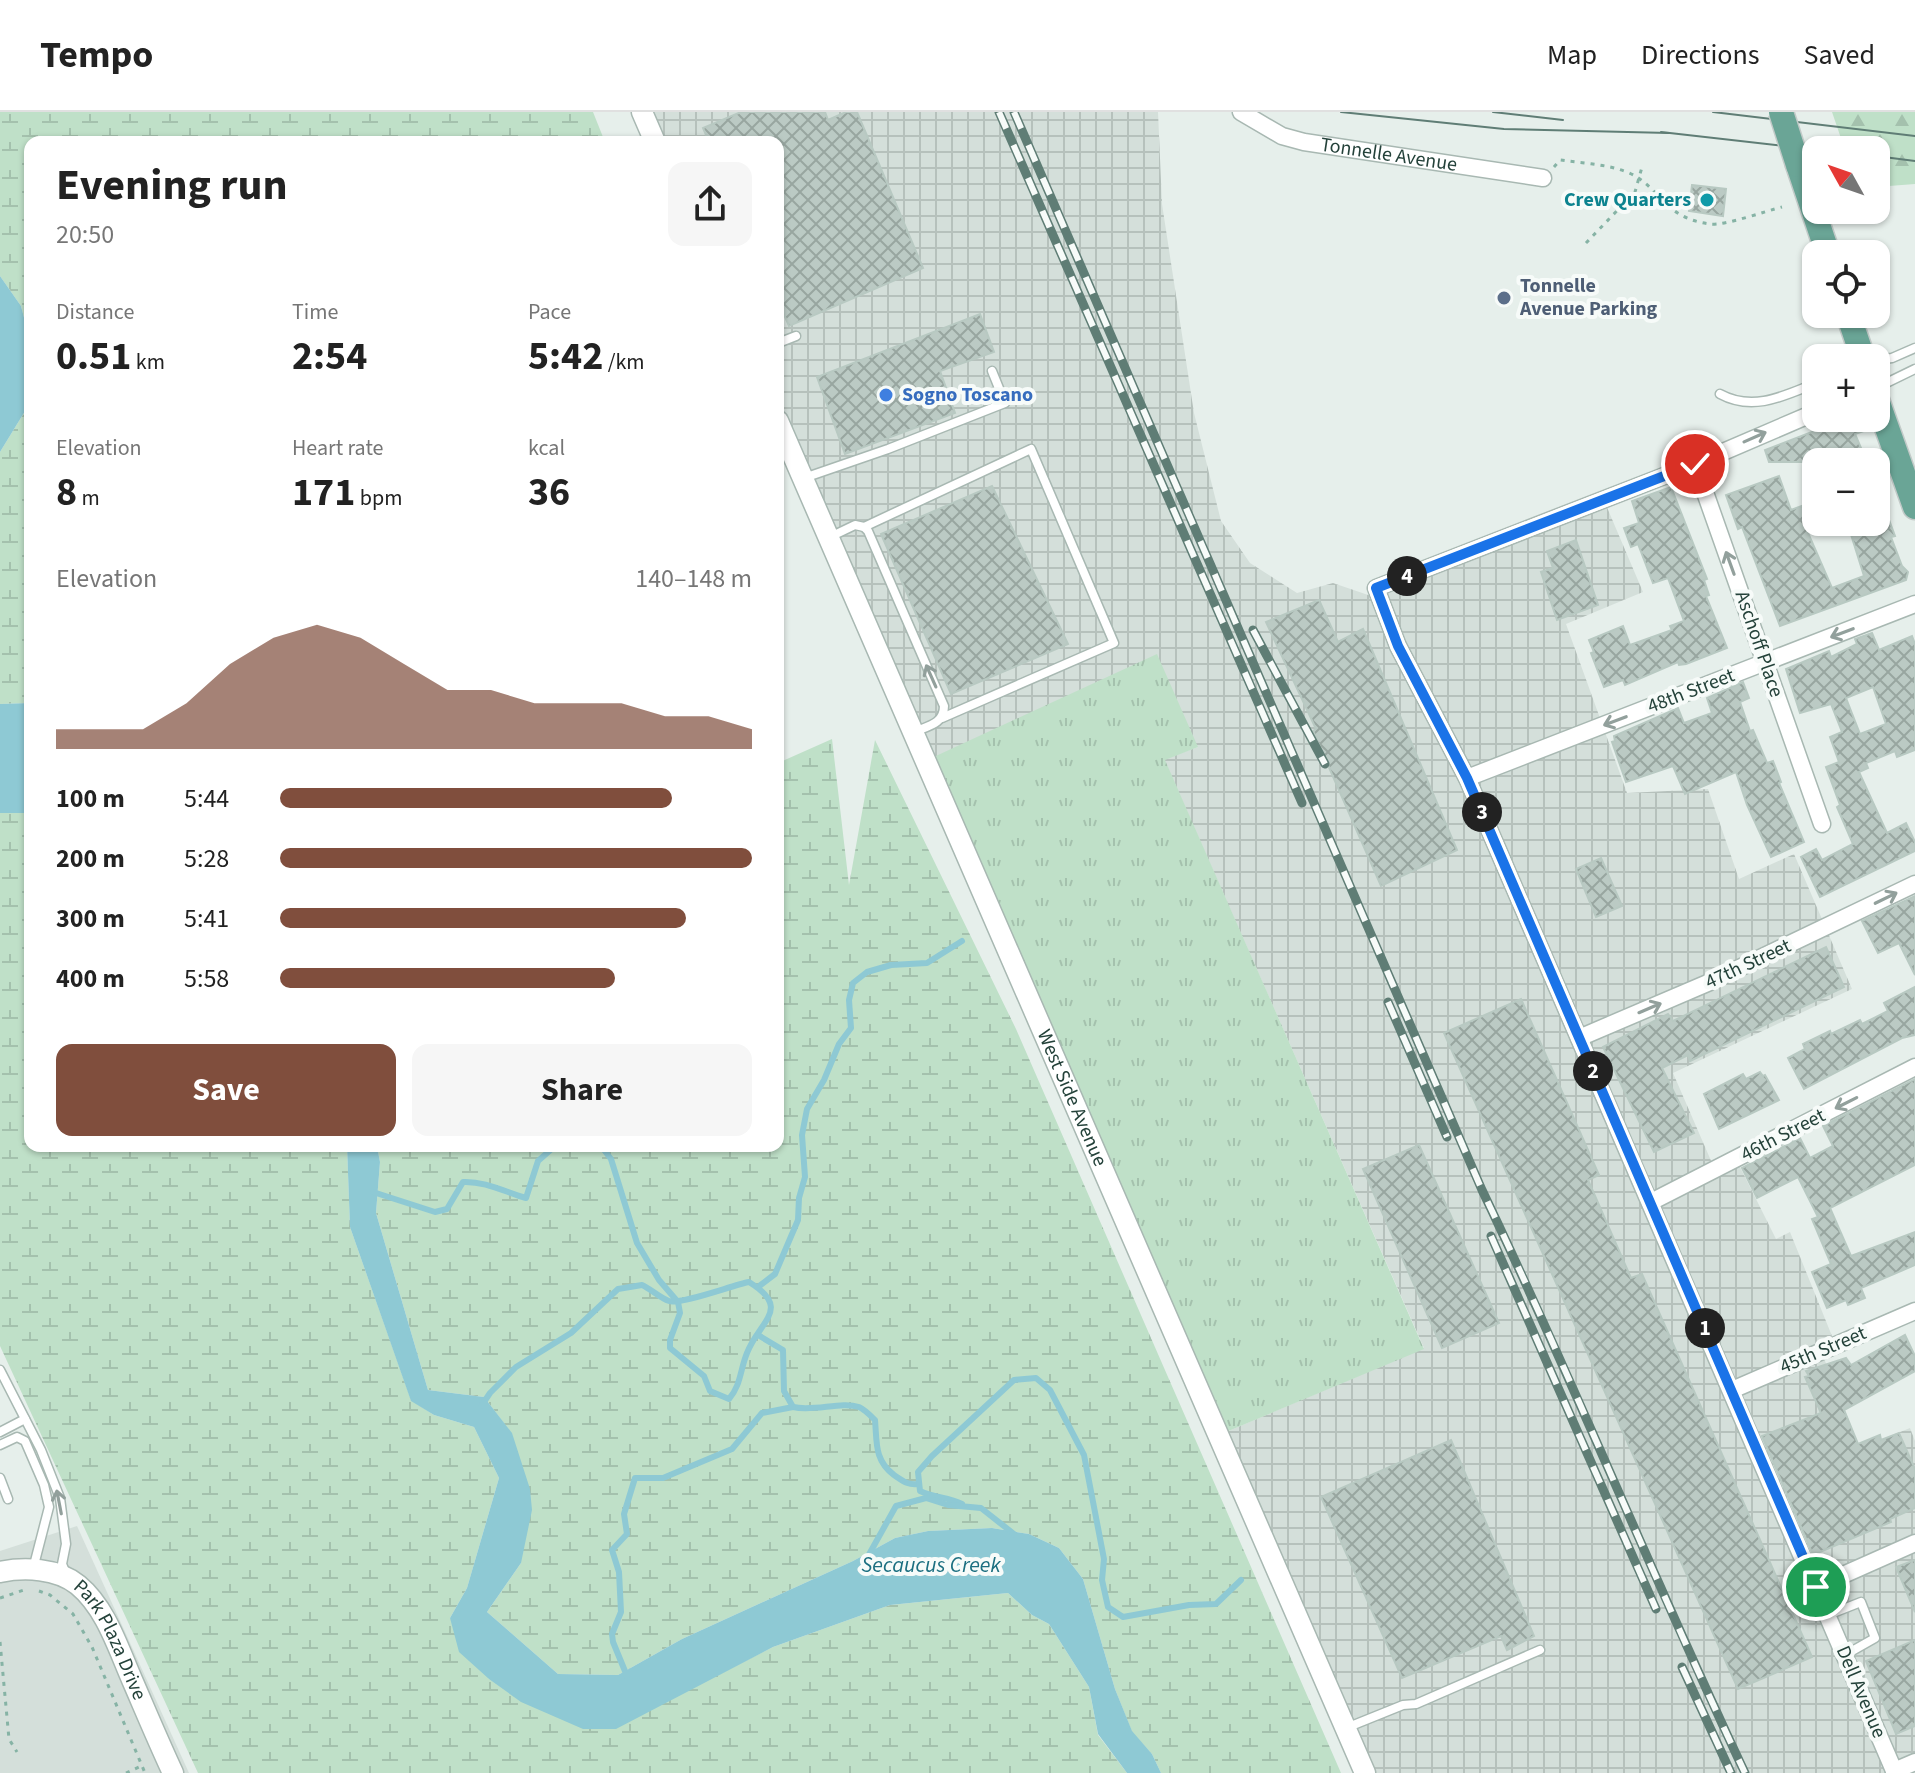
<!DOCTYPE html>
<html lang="en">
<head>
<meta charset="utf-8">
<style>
	:root { --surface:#fff; --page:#f6f6f6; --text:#222; --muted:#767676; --line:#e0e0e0; --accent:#804e3d }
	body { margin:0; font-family:"Source Sans 3",sans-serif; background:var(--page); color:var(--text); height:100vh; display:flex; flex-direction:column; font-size:30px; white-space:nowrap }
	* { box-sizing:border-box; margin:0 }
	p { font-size:26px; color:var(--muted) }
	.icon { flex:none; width:44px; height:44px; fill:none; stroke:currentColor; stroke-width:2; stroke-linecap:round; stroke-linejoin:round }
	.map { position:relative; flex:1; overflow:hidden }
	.side { position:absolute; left:24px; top:24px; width:760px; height:1016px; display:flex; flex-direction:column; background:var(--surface); border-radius:16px; box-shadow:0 2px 6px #0004 }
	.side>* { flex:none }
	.needle { width:52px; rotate:310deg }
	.tools { position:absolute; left:1802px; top:24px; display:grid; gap:16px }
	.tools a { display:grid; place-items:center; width:88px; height:88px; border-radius:16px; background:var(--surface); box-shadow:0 2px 6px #0004; font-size:40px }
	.pin { position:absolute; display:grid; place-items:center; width:68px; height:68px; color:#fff; margin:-34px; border:4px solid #fff; border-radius:50%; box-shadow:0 2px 8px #0007 }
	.km { position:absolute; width:40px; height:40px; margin:-20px; border-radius:50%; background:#222; color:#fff; font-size:22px; line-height:40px; text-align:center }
	.round { display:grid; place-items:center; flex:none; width:84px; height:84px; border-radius:16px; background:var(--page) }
	.headline { display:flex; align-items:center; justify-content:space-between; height:136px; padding:0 32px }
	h1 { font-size:44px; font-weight:700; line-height:60px }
	.stats { display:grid; grid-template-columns:repeat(3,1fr); gap:12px; height:136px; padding:8px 32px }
	.stats div { display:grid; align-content:center }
	.stats b { font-size:40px; font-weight:700 }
	.stats small { font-size:22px; font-weight:400 }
	.stats p { font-size:22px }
	.chart { height:224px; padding:16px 32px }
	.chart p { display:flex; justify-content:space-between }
	.chart svg { width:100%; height:144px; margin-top:8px; fill:var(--accent); opacity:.7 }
	.cta { display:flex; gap:16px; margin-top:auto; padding:16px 32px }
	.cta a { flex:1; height:92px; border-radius:16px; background:var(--accent); color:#fff; font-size:32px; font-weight:700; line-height:92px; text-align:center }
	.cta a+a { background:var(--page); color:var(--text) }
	ul { padding:0 32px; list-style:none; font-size:26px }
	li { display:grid; grid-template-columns:128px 96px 1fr; align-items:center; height:60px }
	li i { height:20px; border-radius:10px; background:var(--accent) }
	header { display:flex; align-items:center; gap:48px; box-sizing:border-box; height:112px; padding:0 40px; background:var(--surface); border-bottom:2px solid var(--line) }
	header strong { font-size:38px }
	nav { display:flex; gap:44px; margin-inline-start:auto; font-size:28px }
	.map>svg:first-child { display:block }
	.built { fill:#d4dfda }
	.industrial { fill:url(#industrial-grid) }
	.grass { fill:url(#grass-tufts) }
	.forest { fill:url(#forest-firs) }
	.wetland { fill:url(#wetland-marsh) }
	.water { fill:#8ec9d4 }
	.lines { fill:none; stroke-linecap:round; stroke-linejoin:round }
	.stream { stroke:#8ec9d4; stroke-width:6 }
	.building { fill:url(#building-cross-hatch); stroke:#b8c9c2; stroke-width:2; fill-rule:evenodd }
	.service-casing { stroke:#a8b8b2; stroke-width:11 }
	.minor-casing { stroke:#a8b8b2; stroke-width:19 }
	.tertiary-casing { stroke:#a8b8b2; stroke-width:23 }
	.primary-casing { stroke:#c2cac8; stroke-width:27 }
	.path { stroke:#86b3a5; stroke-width:3; stroke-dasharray:4 6; stroke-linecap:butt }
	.service { stroke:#fff; stroke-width:8 }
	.minor { stroke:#fff; stroke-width:16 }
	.tertiary { stroke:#fff; stroke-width:20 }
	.primary { stroke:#6aa596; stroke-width:24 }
	.tram { stroke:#5f7d75; stroke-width:2 }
	.rail-casing { stroke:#5f7d75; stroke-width:9 }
	.rail { stroke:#f7fbf9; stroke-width:6; stroke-dasharray:18; stroke-linecap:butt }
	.primary-bridge-casing { stroke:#c2cac8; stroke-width:27; stroke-linecap:butt }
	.primary-bridge { stroke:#6aa596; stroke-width:24 }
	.oneway { stroke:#92a09c }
	.route-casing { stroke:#fff; stroke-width:16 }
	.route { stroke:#1a73e8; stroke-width:10 }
	.culture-dot { fill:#0f9aa8; stroke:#f7fbf9; stroke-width:3 }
	.service-dot { fill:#5c6f8a; stroke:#f7fbf9; stroke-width:3 }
	.shop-dot { fill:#3f7fe0; stroke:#f7fbf9; stroke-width:3 }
	.labels { text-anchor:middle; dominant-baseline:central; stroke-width:8; stroke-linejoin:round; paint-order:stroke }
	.street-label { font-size:20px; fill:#24423a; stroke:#f7fbf9 }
	.culture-label { font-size:20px; font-weight:bold; fill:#0d838f; stroke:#f7fbf9; text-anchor:end }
	.service-label { font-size:20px; font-weight:bold; fill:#4e5e75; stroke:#f7fbf9; text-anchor:start }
	.shop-label { font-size:20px; font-weight:bold; fill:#366cbe; stroke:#f7fbf9; text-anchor:start }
	.water-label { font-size:22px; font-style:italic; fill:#1c6f80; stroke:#f7fbf9 }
</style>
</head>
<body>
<header>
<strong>Tempo</strong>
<nav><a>Map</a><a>Directions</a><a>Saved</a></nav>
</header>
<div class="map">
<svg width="1915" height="1661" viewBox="0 0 1915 1661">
	<defs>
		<pattern id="industrial-grid" width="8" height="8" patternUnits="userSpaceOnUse" patternTransform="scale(2)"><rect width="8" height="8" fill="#d4dfda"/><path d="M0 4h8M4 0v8" fill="none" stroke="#b6c1bc"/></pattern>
		<pattern id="grass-tufts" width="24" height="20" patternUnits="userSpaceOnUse" patternTransform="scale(2)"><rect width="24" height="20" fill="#bfe0c8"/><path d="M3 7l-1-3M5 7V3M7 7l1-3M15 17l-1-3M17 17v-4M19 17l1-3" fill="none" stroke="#a4c1ad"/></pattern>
		<pattern id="forest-firs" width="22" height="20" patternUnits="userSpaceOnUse" patternTransform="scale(2)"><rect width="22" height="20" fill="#bfe0c8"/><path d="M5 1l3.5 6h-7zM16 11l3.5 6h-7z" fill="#a4c1ad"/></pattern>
		<pattern id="wetland-marsh" width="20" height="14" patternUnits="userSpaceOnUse" patternTransform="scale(2)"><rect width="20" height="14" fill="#bfe0c8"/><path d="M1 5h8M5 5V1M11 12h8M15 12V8" fill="none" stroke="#a4c1ad"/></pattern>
		<pattern id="building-cross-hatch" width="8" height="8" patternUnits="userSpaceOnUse" patternTransform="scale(2)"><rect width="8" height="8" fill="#bbcac4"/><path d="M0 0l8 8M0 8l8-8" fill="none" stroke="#98a6a0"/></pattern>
	</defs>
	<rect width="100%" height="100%" fill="#e6efeb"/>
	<polygon class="built" points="77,1414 189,1661 0,1661 0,1439"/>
	<polygon class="industrial" points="643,0 1158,0 1162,92 1194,301 1221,409 1250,451 1297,481 1333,471 1374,485 1606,393 1643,480 1566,512 1627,681 1708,677 1739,767 1794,742 1852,877 1673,961 1712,1051 1738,1051 1776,1127 1790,1120 1834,1229 1823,1244 1860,1336 1910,1316 1915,1329 1915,1661 1367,1661 1219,1323 1424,1236 1164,647 1198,635 925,649 778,310 778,30 656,30"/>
	<polygon class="grass" points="1157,542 1198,635 1165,648 1424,1237 1219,1323 925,649"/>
	<polygon class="forest" points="1832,0 1915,0 1915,72 1876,75 1876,38 1845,38"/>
	<g class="wetland">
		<polygon points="0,0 593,0 605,30 30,30 30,229 21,194 0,164"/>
		<polygon points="30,291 30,591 0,592 0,340"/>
		<polygon points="832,627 849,773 875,628 1016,917 1341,1661 1161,1661 1152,1642 1132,1620 1115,1577 1083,1467 1059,1436 1029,1422 992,1416 928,1419 895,1426 853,1449 682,1527 618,1563 558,1562 487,1500 521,1451 512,1322 484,1285 428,1278 376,1101 380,1050 377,1034 778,1034 778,651"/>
		<polygon points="0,701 30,701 30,1034 347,1034 350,1115 411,1288 434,1303 474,1315 499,1366 467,1476 450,1506 489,1567 712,1566 773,1535 890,1493 1008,1481 1032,1503 1049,1512 1089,1575 1098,1623 1127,1661 198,1661 0,1234"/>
	</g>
	<g class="water">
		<polygon points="0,164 21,194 30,229 30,291 0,340"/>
		<polygon points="30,591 30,701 0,701 0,592"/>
		<polygon points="347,1034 377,1034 380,1050 376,1101 428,1278 484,1285 512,1321 530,1377 532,1398 521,1451 487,1500 558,1562 618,1563 682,1527 853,1449 895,1426 928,1419 992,1416 1029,1422 1059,1436 1083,1467 1115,1577 1132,1619 1152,1642 1161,1661 1127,1661 1098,1622 1089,1575 1049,1512 1032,1503 1008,1481 890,1493 773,1535 616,1617 583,1617 521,1590 489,1567 459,1540 450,1506 467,1476 499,1366 474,1315 434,1303 411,1289 350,1115"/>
	</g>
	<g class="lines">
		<g class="stream">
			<path d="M373,1080L435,1100L447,1097L463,1070C485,1069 505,1080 526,1086L538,1049L555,1034"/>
			<polyline points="758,1175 775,1162 798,1108 799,1086 805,1065 802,1023 807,997 824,968 839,932 851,916 849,888 853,871 867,860 891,853 927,851 962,829"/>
			<path d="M482,1293L490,1281L516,1255L571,1221L618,1177L642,1173C651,1177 660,1186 669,1189C680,1193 733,1173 749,1170C793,1197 759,1209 747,1241C740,1258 741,1273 729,1287L710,1279L704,1264L670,1236V1228L680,1201L678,1190L659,1168L637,1131L611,1047L601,1034"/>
			<path d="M793,1295C814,1300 841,1289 859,1295C864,1297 871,1304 875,1308C877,1330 874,1348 894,1363C903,1369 907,1373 918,1372"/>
			<path d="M962,1392C948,1385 935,1386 920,1379L918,1360L932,1344L1014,1268L1036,1266L1050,1278L1084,1343L1104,1447L1102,1468L1108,1495L1123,1505L1189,1493L1216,1492L1241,1468"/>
			<polyline points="867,1446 896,1394 926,1386 948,1393 981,1396 1014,1422"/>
			<polyline points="627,1564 613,1530 612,1522 621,1500 619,1460 612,1438 627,1422 624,1402 635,1366 663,1366 732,1337 762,1301 793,1295 784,1279 783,1238 758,1223"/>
		</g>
	</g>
	<g class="building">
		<polygon points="741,0 825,0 828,8 846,0 857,0 923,156 789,214 778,189 778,30 709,30 703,16"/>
		<polygon points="1692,73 1726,77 1723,104 1689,99"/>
		<polygon points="980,202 994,240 940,259 955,301 845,342 817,265"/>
		<polygon points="1848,306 1858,306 1864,319 1855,322 1867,350 1769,350 1765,338"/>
		<polygon points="1779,364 1791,398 1807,392 1814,410 1805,414 1832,476 1864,464 1849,416 1866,410 1876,410 1878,378 1895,424 1891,425 1902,454 1908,460 1906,468 1780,514 1742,415 1738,417 1726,383"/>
		<polygon points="992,374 1068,532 951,582 881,422"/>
		<polygon points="1671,375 1707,467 1704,468 1709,483 1706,484 1727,536 1686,552 1679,553 1678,550 1625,573 1623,568 1604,575 1591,541 1594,540 1589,528 1623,514 1630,533 1672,518 1670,514 1684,509 1668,466 1653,471 1638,432 1631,435 1624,416 1639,411 1632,389"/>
		<polygon points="1576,428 1598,493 1557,508 1541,460 1553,456 1547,439"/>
		<polygon points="1319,488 1338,530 1363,517 1457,738 1381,774 1313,619 1316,617 1266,510"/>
		<path d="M1872,521L1879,538L1912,524L1915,532V638L1897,645L1895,639L1866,651L1868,656L1859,660L1887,721L1906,711L1915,730V739L1820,785L1801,745L1816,737L1822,748L1853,732L1837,695L1840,693L1826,655L1839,650L1830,625L1842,620L1831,592L1800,601L1786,557L1829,539L1831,545L1857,532L1855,527ZM1873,575L1886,612L1860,622L1846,586Z"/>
		<polygon points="1743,570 1749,586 1740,590 1750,619 1753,618 1767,651 1773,649 1781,670 1779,671 1804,730 1771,745 1747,693 1736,660 1685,682 1673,654 1626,670 1612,630 1615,629 1614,624 1678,596 1684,611 1712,601 1707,586"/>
		<polygon points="1601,746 1622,794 1596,805 1576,757"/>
		<polygon points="1915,784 1915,863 1899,831 1878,841 1862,809"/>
		<polygon points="1826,835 1844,875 1690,949 1688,943 1662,956 1694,1021 1654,1040 1603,935 1668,902 1673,909"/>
		<polygon points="1915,875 1915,923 1902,926 1804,977 1788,946 1805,937 1803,932 1830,919 1831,922 1860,908 1862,912 1888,899 1884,891"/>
		<polygon points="1521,887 1599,1063 1588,1068 1631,1166 1642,1162 1812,1545 1738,1577 1444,921"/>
		<polygon points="1760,960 1763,964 1765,963 1779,988 1719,1017 1704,982 1743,962 1746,967"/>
		<polygon points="1915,967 1915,1053 1830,1096 1851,1144 1915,1120 1915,1153 1861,1176 1865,1186 1848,1193 1846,1188 1827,1196 1812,1160 1831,1152 1812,1107 1818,1105 1798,1065 1757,1086 1742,1056 1800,1026 1810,1046 1833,1034 1823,1014"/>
		<polygon points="1419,1033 1499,1211 1442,1236 1363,1057"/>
		<polygon points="1905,1223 1915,1244 1915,1259 1844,1298 1858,1332 1880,1323 1881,1328 1899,1321 1915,1357 1915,1396 1890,1407 1891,1410 1813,1443 1762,1324 1821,1301 1805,1265 1809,1264 1806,1259 1846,1246 1851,1253"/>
		<polygon points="1451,1328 1534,1524 1507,1538 1501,1524 1402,1566 1321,1385"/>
		<polygon points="1915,1448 1915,1500 1896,1455"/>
		<polygon points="1915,1528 1915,1614 1896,1622 1866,1549"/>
	</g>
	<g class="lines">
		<defs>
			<g id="service">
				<polyline points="778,231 796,224"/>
				<polyline points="1876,248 1892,246 1915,236"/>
				<polyline points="1876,276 1915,257"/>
				<path d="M1720,282C1753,300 1784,284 1816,271"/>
				<polyline points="804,366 888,337 1005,291 992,259"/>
				<polyline points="864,415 1031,337 1114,531 942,606"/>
				<path d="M830,425L855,413L864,415L868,419L944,594C944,612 928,614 914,620"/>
				<polyline points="0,1258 41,1338 60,1386 66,1432 62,1452 66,1462"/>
				<polyline points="0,1320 25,1307"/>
				<polyline points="0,1333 17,1325 25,1329 44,1373 49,1395 33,1457"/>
				<polyline points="0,1366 8,1387"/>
				<polyline points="1828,1503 1861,1490 1875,1526 1845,1543"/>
				<polyline points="1346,1616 1403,1593 1416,1592 1540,1538"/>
			</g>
			<g id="minor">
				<path id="s1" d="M1241,0L1282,24L1304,30L1543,66"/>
				<polyline points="1816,300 1695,352 1376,476 1398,534 1467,666 1895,1661"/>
				<polyline points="1695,352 1822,712"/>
				<polyline points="1467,666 1915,492"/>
				<polyline points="1579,926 1710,870 1915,772"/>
				<polyline points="1651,1090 1915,955"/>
				<polyline points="1732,1278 1915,1199"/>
				<polyline points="1816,1475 1915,1431"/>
				<polyline points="1894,1659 1915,1650"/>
			</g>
			<g id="tertiary">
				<polyline points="642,0 655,30"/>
				<path id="s2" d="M778,309L1365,1661"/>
				<path id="s3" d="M0,1460C24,1455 57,1456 78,1473C106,1496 118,1536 133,1570C146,1600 159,1631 173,1661"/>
			</g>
			<g id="primary">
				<polyline points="1798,53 1828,142"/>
				<polyline points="1848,202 1863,246"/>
				<polyline points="1876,285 1915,395"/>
			</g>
		</defs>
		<use href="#service" class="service-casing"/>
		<use href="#minor" class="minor-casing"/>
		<use href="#tertiary" class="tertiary-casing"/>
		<use href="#primary" class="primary-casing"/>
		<g class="path">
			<path d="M1554,55L1560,48C1582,51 1606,52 1627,60C1661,74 1662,106 1710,112C1724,114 1766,99 1782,95"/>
			<polyline points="1586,131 1635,80 1642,55"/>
			<polyline points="39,1479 50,1483 73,1502 92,1535 145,1661"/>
			<polyline points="0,1486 24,1478"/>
			<polyline points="0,1530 9,1627 17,1640"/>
			<polyline points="126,1661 141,1654"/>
		</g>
		<use href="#service" class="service"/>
		<use href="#minor" class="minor"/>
		<use href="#tertiary" class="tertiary"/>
		<use href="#primary" class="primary"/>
		<g class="tram">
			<polyline points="1341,0 1504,17 1669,21"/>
			<polyline points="1493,0 1563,8"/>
			<polyline points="1713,0 1915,24"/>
			<polyline points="1661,20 1819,38"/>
			<polyline points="1876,44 1915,49"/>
		</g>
		<defs>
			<g id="rail">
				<polyline points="999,0 1302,691"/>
				<path d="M1014,0L1482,1078C1574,1270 1654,1468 1745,1661"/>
				<polyline points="1253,518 1325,652"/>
				<polyline points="1388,890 1447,1025"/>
				<polyline points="1491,1124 1656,1497"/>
				<polyline points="1682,1555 1731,1661"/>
			</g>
		</defs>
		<use href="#rail" class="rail-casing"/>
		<use href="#rail" class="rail"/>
		<defs>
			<polyline id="primary-bridge" points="1781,0 1798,53"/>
		</defs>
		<use href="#primary-bridge" class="primary-bridge-casing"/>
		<use href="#primary-bridge" class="primary-bridge"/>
	</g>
	<defs><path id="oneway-shaft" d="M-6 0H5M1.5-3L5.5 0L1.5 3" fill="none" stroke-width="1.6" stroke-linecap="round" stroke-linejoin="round" transform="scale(2)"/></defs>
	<g class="oneway">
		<use href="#oneway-shaft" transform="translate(1755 325) rotate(-24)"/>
		<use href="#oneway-shaft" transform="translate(1730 451) rotate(-110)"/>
		<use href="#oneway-shaft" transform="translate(1842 521) rotate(159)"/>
		<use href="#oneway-shaft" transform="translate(931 564) rotate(-114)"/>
		<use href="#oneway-shaft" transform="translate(1615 609) rotate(159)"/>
		<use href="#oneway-shaft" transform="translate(1886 786) rotate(-26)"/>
		<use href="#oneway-shaft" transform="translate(1650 896) rotate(-23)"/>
		<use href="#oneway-shaft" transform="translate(1846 991) rotate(153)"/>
		<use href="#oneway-shaft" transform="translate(59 1390) rotate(-101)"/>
	</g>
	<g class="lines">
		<defs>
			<polyline id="route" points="1695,352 1376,476 1398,534 1467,666 1816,1475"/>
		</defs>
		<use href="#route" class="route-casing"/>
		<use href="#route" class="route"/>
	</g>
	<circle class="culture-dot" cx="1707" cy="88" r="8"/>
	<circle class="service-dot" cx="1504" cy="186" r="8"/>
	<circle class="shop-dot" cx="886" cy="283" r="8"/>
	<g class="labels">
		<g class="street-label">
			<text stroke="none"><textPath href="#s1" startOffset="156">Tonnelle Avenue</textPath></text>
			<text transform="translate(1759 532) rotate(71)">Aschoff Place</text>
			<text transform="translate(1691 579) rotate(-21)">48th Street</text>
			<text transform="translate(1748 852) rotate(-25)">47th Street</text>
			<text stroke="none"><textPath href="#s2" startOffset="738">West Side Avenue</textPath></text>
			<text transform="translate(1783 1023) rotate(-27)">46th Street</text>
			<text transform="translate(1823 1238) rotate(-23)">45th Street</text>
			<text stroke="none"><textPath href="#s3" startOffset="146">Park Plaza Drive</textPath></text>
			<text transform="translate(1861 1580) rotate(67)">Dell Avenue</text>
		</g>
		<g class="culture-label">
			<text x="1691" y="88">Crew Quarters</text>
		</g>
		<g class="service-label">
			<text x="1520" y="174">Tonnelle<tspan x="1520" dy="23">Avenue Parking</tspan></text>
		</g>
		<g class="shop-label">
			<text x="902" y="283">Sogno Toscano</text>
		</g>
		<g class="water-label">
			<text x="931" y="1453">Secaucus Creek</text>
		</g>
	</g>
</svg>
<div class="tools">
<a><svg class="needle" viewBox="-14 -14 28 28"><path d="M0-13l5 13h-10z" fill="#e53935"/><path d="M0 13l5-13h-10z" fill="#767676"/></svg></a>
<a><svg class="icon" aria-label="locate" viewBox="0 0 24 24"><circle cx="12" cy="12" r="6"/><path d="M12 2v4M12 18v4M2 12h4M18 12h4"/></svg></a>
<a>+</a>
<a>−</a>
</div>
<div class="pin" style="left:1816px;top:1475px;background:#1e9e55"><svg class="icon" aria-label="arrive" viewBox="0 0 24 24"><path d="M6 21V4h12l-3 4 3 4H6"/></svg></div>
<div class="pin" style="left:1695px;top:352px;background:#d93025"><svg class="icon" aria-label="check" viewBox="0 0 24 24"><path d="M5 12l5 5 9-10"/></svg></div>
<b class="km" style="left:1705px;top:1216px">1</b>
<b class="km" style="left:1593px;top:959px">2</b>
<b class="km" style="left:1482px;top:700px">3</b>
<b class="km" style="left:1407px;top:464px">4</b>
<section class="side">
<div class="headline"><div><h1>Evening run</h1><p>20:50</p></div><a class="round"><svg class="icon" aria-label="share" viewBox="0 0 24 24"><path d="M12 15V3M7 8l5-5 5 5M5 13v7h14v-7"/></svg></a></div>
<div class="stats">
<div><p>Distance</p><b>0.51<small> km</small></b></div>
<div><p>Time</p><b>2:54</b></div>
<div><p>Pace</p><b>5:42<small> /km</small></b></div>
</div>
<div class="stats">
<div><p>Elevation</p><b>8<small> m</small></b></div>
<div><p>Heart rate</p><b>171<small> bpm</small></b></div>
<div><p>kcal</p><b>36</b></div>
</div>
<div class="chart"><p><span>Elevation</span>140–148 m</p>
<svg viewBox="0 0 160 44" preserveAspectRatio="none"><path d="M0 44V38L10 38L20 38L30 30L40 18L50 10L60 6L70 10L80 18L90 26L100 26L110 30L120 30L130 30L140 34L150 34L160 38V44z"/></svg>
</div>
<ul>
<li><b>100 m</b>5:44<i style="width:83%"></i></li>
<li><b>200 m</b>5:28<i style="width:100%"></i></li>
<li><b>300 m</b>5:41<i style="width:86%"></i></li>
<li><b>400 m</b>5:58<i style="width:71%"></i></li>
</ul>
<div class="cta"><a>Save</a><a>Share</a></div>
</section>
</div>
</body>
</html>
